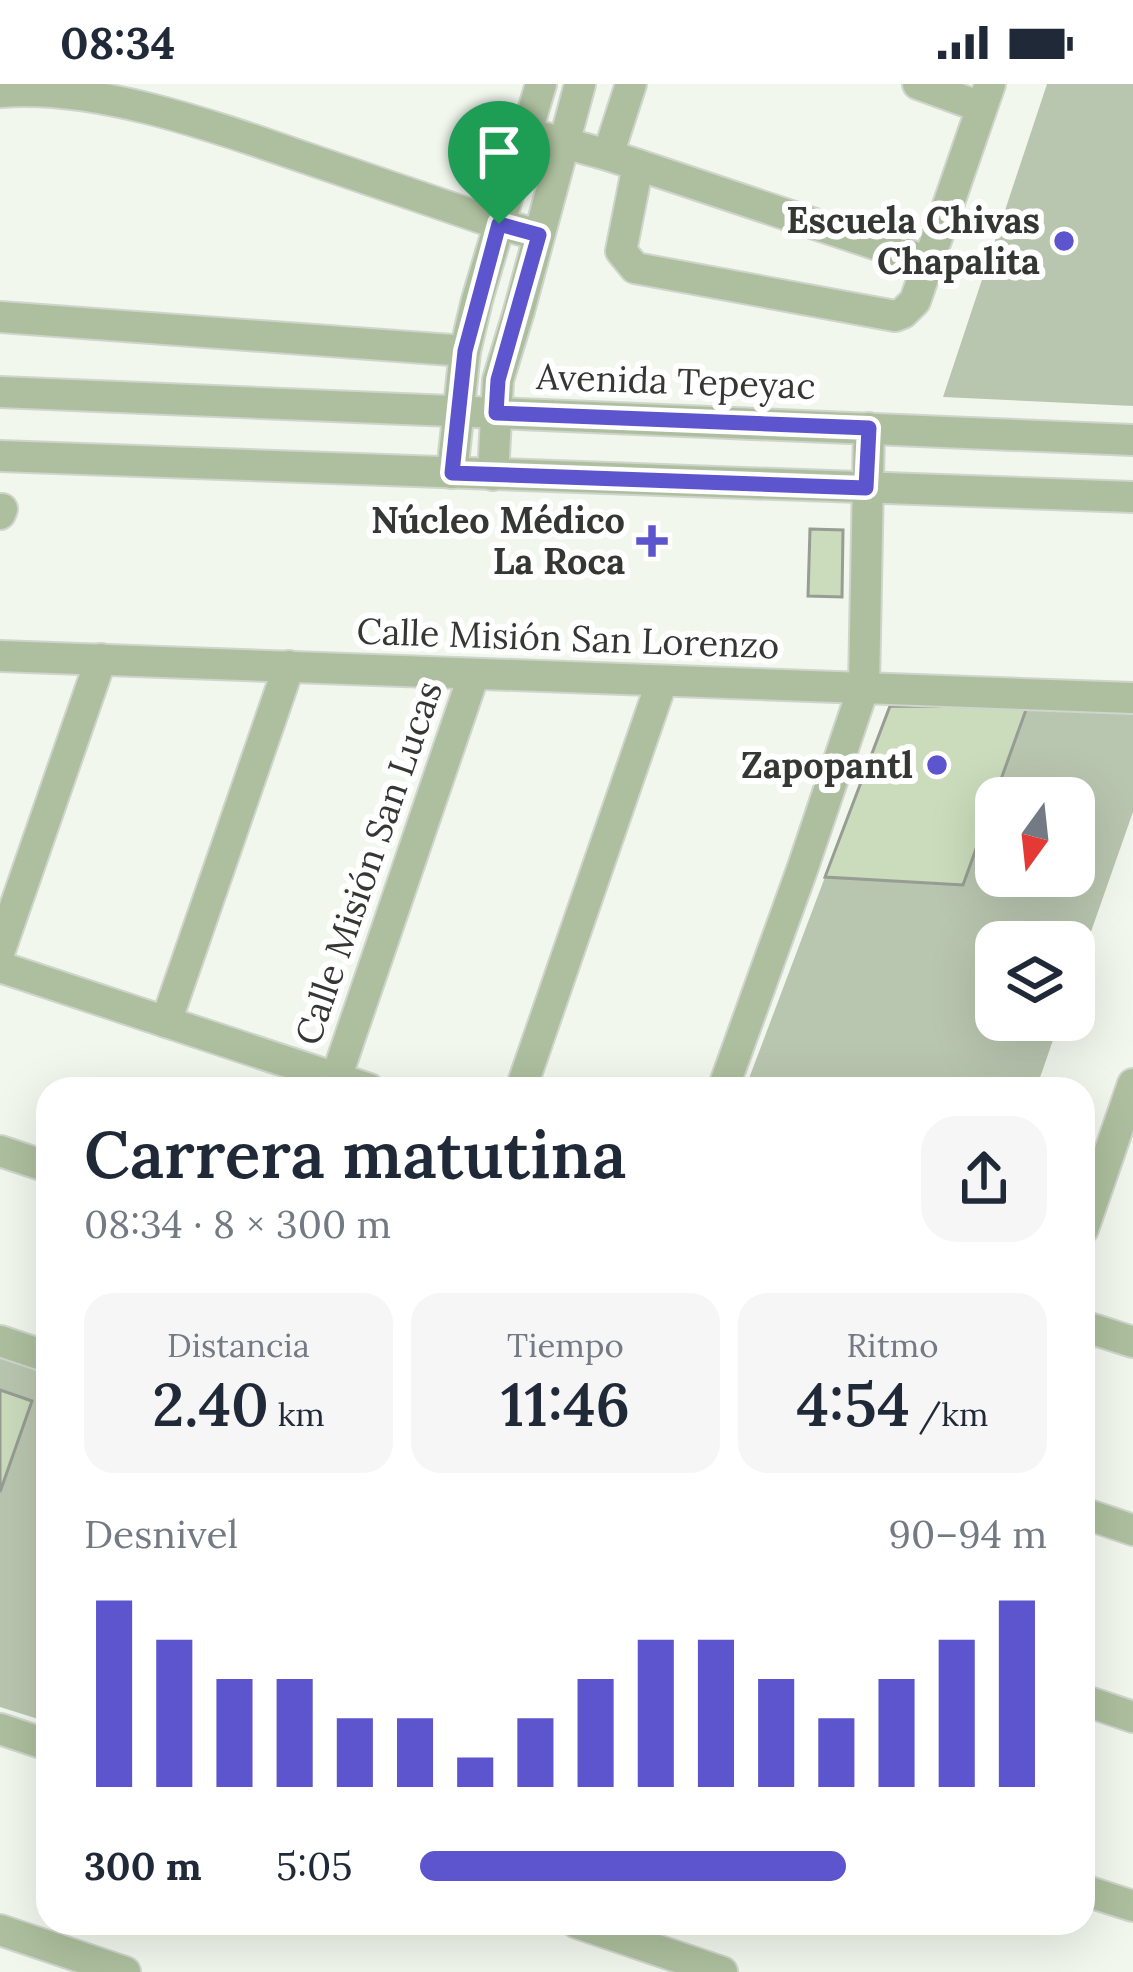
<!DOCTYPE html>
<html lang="es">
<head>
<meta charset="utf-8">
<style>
	:root { --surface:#fff; --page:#f6f6f7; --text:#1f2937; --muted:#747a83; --accent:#5d55ce }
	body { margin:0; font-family:Lora,serif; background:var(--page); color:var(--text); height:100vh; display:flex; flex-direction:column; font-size:45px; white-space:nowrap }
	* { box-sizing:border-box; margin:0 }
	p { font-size:39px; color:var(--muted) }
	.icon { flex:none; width:66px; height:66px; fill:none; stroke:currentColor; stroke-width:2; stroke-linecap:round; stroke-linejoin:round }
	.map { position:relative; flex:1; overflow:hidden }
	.sheet { position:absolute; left:36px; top:993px; width:1059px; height:858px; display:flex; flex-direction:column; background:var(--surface); border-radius:36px; box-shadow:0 12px 48px #0002 }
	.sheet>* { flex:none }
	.needle { width:78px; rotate:195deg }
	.tools { position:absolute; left:975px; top:693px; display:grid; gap:24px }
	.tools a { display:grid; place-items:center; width:120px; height:120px; border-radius:24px; background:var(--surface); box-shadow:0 12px 48px #0002; font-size:60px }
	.pin { position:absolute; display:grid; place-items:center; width:102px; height:102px; color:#fff; margin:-123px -51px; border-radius:50% 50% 50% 0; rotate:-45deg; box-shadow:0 0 12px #0007 }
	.pin .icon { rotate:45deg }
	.round { display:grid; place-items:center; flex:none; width:126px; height:126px; border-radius:36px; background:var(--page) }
	.head { display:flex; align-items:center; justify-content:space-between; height:204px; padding:0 48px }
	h1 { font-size:66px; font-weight:600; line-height:90px }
	.stats { display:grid; grid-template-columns:repeat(3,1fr); gap:18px; height:204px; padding:12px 48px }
	.stats div { display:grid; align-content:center; border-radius:30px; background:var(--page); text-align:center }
	.stats b { font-size:60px; font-weight:600 }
	.stats small { font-size:33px; font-weight:400 }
	.stats p { font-size:33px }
	.chart { height:336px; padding:24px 48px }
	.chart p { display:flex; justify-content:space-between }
	.chart svg { width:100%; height:216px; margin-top:12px; stroke:var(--accent); stroke-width:6 }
	ul { padding:0 48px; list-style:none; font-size:39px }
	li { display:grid; grid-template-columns:192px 144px 1fr; align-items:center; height:90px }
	li i { height:30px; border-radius:15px; background:var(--accent) }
	.status { display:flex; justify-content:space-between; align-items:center; height:84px; padding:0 60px; background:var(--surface); direction:ltr }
	.status svg { height:33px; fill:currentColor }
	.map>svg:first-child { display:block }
	.green { fill:#b9c6af; fill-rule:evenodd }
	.building { fill:#cadcbb; stroke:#979c94; stroke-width:3 }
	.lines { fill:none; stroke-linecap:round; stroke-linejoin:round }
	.minor-casing { stroke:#cfd4cc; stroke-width:34 }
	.minor { stroke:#adbf9e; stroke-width:30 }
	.route-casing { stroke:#fff; stroke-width:24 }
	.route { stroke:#5d55ce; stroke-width:15 }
	.poi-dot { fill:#5d55ce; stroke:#fff; stroke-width:4.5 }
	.labels { text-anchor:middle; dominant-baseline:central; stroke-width:12; stroke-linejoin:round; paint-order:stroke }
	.poi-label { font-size:36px; font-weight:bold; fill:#353734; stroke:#fff; text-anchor:end }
	.street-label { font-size:36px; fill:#353734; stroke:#fff }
</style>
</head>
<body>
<div class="status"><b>08:34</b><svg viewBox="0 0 49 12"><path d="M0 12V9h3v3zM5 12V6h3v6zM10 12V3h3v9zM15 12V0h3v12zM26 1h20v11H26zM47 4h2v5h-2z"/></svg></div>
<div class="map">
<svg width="1133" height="1888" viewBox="0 0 1133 1888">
	<rect width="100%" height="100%" fill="#f1f7ed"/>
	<g class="green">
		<polygon points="1047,0 1133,0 1133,322 943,313"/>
		<path d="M1027,623L1133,628V728L1074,896V858H996V936H1060L1036,1005H745L825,793L963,801ZM996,714H1074V792H996Z"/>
		<polygon points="0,1269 48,1286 48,1638 0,1623"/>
	</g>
	<g class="building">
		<polygon points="810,445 843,446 842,513 808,512"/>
		<polygon points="890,622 1027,623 963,801 825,793"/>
		<polygon points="0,1306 32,1317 0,1408"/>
	</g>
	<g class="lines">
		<defs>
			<g id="minor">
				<polyline points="918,0 981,23"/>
				<path d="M0,8C93,0 208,40 297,71C364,94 431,117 499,140L539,151"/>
				<polyline points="527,49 608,71 926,177"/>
				<polyline points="608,71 631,0"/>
				<polyline points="638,81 621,167 635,184 895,232 903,229 915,217 990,0"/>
				<polyline points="0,233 465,267"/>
				<polyline points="0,308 1133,356"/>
				<polyline points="0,372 1133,413"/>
				<polyline points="452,389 465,267 477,216 541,0"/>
				<polyline points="493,391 498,296 519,227 580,0"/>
				<polyline points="0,430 2,425"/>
				<polyline points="0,572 1133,614"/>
				<polyline points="0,866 101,575"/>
				<polyline points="0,883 369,1005"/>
				<polyline points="166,938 289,582"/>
				<polyline points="336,994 474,590"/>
				<polyline points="521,1005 662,597"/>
				<polyline points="723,1005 803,783 864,602 869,344"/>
				<polyline points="0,1067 48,1083"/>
				<polyline points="1083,1145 1133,1000"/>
				<polyline points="1083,1242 1133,1258"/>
				<polyline points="0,1257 48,1273"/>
				<polyline points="1083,1429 1133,1446"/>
				<polyline points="1083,1616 1133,1633"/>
				<polyline points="0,1645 48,1661"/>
				<polyline points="1083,1806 1133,1822"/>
				<polyline points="577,1839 722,1888"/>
				<polyline points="0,1846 125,1888"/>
			</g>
		</defs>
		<use href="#minor" class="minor-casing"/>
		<use href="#minor" class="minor"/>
	</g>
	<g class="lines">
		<defs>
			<polygon id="route" points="499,140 539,151 498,296 496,329 869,344 866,404 452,389 465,267"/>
		</defs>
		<use href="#route" class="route-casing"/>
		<use href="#route" class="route"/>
	</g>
	<g class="poi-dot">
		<circle cx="1064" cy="157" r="12"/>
		<path d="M646 439h12v12h12v12h-12v12h-12v-12h-12v-12h12z"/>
		<circle cx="937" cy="681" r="12"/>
	</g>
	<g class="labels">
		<g class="poi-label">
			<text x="1040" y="136">Escuela Chivas<tspan x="1040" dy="41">Chapalita</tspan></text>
			<text x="625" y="436">Núcleo Médico<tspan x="625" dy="41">La Roca</tspan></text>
			<text x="913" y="681">Zapopantl</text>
		</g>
		<g class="street-label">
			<text transform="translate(676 297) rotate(2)">Avenida Tepeyac</text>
			<text transform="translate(568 554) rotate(2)">Calle Misión San Lorenzo</text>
			<text transform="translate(368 779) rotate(-71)">Calle Misión San Lucas</text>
		</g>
	</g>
</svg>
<div class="tools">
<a><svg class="needle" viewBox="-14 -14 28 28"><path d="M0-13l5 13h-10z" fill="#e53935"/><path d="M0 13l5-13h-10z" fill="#747a83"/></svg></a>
<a><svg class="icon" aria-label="layers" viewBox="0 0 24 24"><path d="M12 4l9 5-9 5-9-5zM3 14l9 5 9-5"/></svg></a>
</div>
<div class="pin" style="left:499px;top:140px;background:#1e9e55"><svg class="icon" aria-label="arrive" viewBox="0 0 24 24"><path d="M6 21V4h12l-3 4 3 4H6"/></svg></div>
<section class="sheet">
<div class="head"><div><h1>Carrera matutina</h1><p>08:34 · 8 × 300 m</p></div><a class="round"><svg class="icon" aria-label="share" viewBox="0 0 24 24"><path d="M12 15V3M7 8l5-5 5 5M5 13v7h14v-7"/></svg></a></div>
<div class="stats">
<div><p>Distancia</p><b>2.40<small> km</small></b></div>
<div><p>Tiempo</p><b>11:46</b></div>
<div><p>Ritmo</p><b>4:54<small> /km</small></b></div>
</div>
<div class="chart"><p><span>Desnivel</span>90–94 m</p>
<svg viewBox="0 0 160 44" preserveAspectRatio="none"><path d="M5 44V6M15 44V14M25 44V22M35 44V22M45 44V30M55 44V30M65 44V38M75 44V30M85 44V22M95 44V14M105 44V14M115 44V22M125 44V30M135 44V22M145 44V14M155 44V6"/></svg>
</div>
<ul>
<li><b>300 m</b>5:05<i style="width:68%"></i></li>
</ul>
</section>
</div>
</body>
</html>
